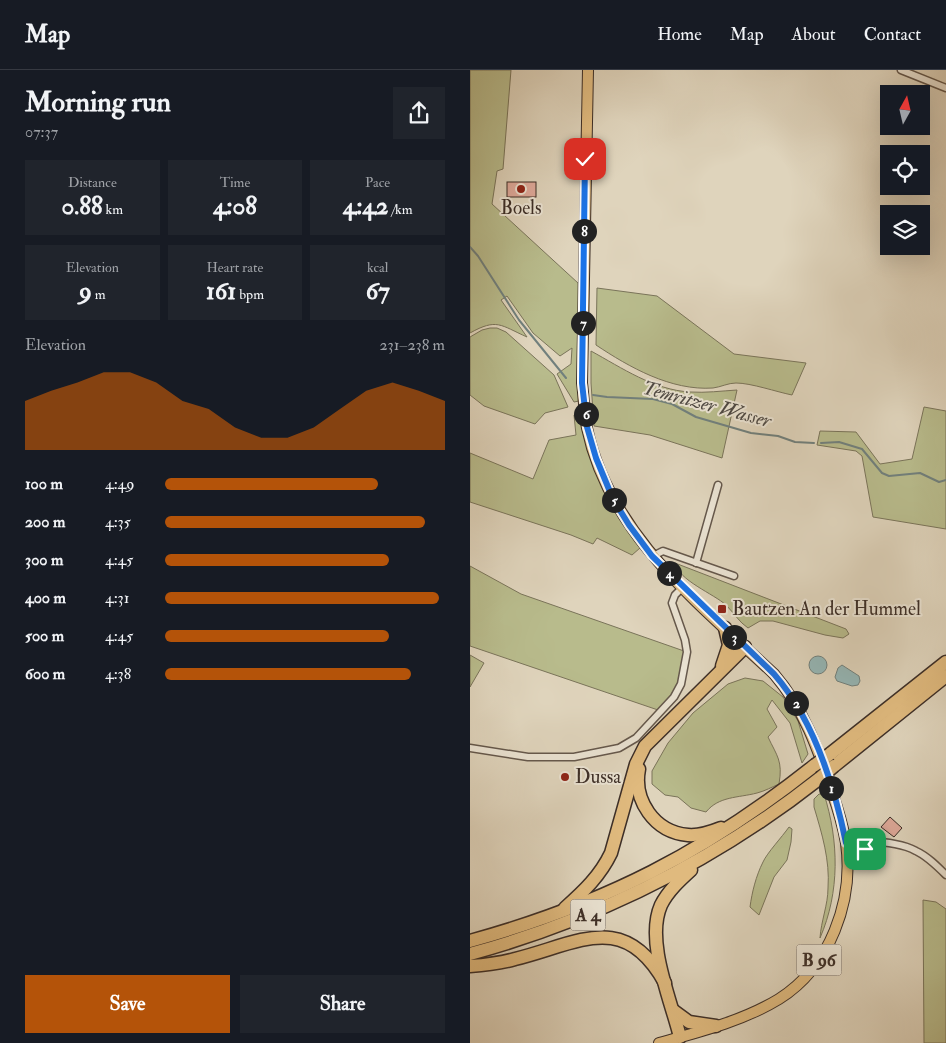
<!DOCTYPE html>
<html lang="en">
<head>
<meta charset="utf-8">
<style>
	:root { --surface:#171b24; --page:#20242c; --text:#f1f3f6; --muted:#9ea1a6; --line:#363941; --accent:#b45309 }
	body { margin:0; font-family:"IM FELL Double Pica",serif; background:var(--page); color:var(--text); height:100vh; display:flex; flex-direction:column; font-size:19px; white-space:nowrap }
	* { box-sizing:border-box; margin:0 }
	p { font-size:16px; color:var(--muted) }
	.icon { flex:none; width:28px; height:28px; fill:none; stroke:currentColor; stroke-width:2; stroke-linecap:round; stroke-linejoin:round }
	.map { position:relative; flex:1; overflow:hidden }
	.details { display:flex; flex-direction:column; background:var(--surface); width:470px }
	.details>* { flex:none }
	.needle { width:32px; rotate:8deg }
	.tools { position:absolute; left:410px; top:15px; display:grid; gap:10px }
	.tools a { display:grid; place-items:center; width:50px; height:50px; border-radius:0px; background:var(--surface); box-shadow:0 5px 20px #0002; font-size:25px }
	.pin { position:absolute; display:grid; place-items:center; width:42px; height:42px; color:#fff; margin:-21px; border-radius:10px; box-shadow:0 2px 8px #0006 }
	.km { position:absolute; width:25px; height:25px; margin:-12px; border-radius:50%; background:#222; color:#fff; font-size:14px; line-height:25px; text-align:center }
	.round { display:grid; place-items:center; flex:none; width:52px; height:52px; border-radius:0px; background:var(--page) }
	.summary { display:flex; align-items:center; justify-content:space-between; height:85px; padding:0 25px }
	h1 { font-size:28px; font-weight:800; line-height:38px }
	.figures { display:grid; grid-template-columns:repeat(3,1fr); gap:8px; height:85px; padding:5px 25px }
	.figures div { display:grid; align-content:center; border-radius:0px; background:var(--page); text-align:center }
	.figures b { font-size:25px; font-weight:800 }
	.figures small { font-size:14px; font-weight:400 }
	.figures p { font-size:14px }
	.chart { height:140px; padding:10px 25px }
	.chart p { display:flex; justify-content:space-between }
	.chart svg { width:100%; height:90px; margin-top:5px; fill:var(--accent); opacity:.7 }
	.cta { display:flex; gap:10px; margin-top:auto; padding:10px 25px }
	.cta a { flex:1; height:58px; border-radius:0px; background:var(--accent); color:#fff; font-size:20px; font-weight:800; line-height:58px; text-align:center }
	.cta a+a { background:var(--page); color:var(--text) }
	ul { padding:0 25px; list-style:none; font-size:16px }
	li { display:grid; grid-template-columns:80px 60px 1fr; align-items:center; height:38px }
	li i { height:12px; border-radius:6px; background:var(--accent) }
	header { display:flex; align-items:center; gap:30px; box-sizing:border-box; height:70px; padding:0 25px; background:var(--surface); border-bottom:1px solid var(--line) }
	header strong { font-size:24px }
	nav { display:flex; gap:28px; margin-inline-start:auto; font-size:18px }
	main { display:flex; flex:1; min-height:0 }
	.map>svg:first-child { display:block }
	.green { fill:#b8bb8c; stroke:#7a745a }
	.water { fill:#95b7b7; stroke:#71807d }
	.lines { fill:none; stroke-linecap:round; stroke-linejoin:round }
	.stream { stroke:#71807d; stroke-width:2 }
	.building { fill:#dea99a; stroke:#3c2e27 }
	.street-casing { stroke:#65584c; stroke-width:9 }
	.primary-casing { stroke:#3c2e27; stroke-width:12 }
	.highway-casing { stroke:#3c2e27; stroke-width:15 }
	.street { stroke:#eae3d3; stroke-width:6 }
	.primary { stroke:#e0ba7e; stroke-width:10 }
	.highway { stroke:#e0ba7e; stroke-width:12 }
	.highway-bridge-casing { stroke:#3c2e27; stroke-width:15; stroke-linecap:butt }
	.highway-bridge { stroke:#e0ba7e; stroke-width:12 }
	.route-casing { stroke:#fff; stroke-width:10 }
	.route { stroke:#1a73e8; stroke-width:6 }
	.poi-dot { fill:#8f2418; stroke:#eae3d3; stroke-width:2 }
	.labels { text-anchor:middle; dominant-baseline:central; stroke-width:4; stroke-linejoin:round; paint-order:stroke }
	.shield { fill:#eae3d3; stroke:#70645b; stroke-width:1 }
	.shield-label { font-size:18px; font-weight:bold; fill:#3c2e27 }
	.poi-label { font-size:19px; fill:#3c2e27; stroke:#eae3d3; text-anchor:start }
	.water-label { font-size:20px; font-style:italic; fill:#4e4944; stroke:#eae3d3 }
</style>
</head>
<body>
<header>
<strong>Map</strong>
<nav><a>Home</a><a>Map</a><a>About</a><a>Contact</a></nav>
</header>
<main>
<section class="details">
<div class="summary"><div><h1>Morning run</h1><p>07:37</p></div><a class="round"><svg class="icon" aria-label="share" viewBox="0 0 24 24"><path d="M12 15V3M7 8l5-5 5 5M5 13v7h14v-7"/></svg></a></div>
<div class="figures">
<div><p>Distance</p><b>0.88<small> km</small></b></div>
<div><p>Time</p><b>4:08</b></div>
<div><p>Pace</p><b>4:42<small> /km</small></b></div>
</div>
<div class="figures">
<div><p>Elevation</p><b>9<small> m</small></b></div>
<div><p>Heart rate</p><b>161<small> bpm</small></b></div>
<div><p>kcal</p><b>67</b></div>
</div>
<div class="chart"><p><span>Elevation</span>231–238 m</p>
<svg viewBox="0 0 160 44" preserveAspectRatio="none"><path d="M0 44V20L10 15L20 11L30 6L40 6L50 11L60 20L70 24L80 33L90 38L100 38L110 33L120 24L130 15L140 11L150 15L160 20V44z"/></svg>
</div>
<ul>
<li><b>100 m</b>4:49<i style="width:76%"></i></li>
<li><b>200 m</b>4:35<i style="width:93%"></i></li>
<li><b>300 m</b>4:45<i style="width:80%"></i></li>
<li><b>400 m</b>4:31<i style="width:98%"></i></li>
<li><b>500 m</b>4:45<i style="width:80%"></i></li>
<li><b>600 m</b>4:38<i style="width:88%"></i></li>
</ul>
<div class="cta"><a>Save</a><a>Share</a></div>
</section>
<div class="map">
<svg width="476" height="973" viewBox="0 0 476 973">
	<rect width="100%" height="100%" fill="#dfd4bc"/>
	<filter id="stains"><feTurbulence type="fractalNoise" baseFrequency=".004" numOctaves="4"/><feColorMatrix values="0 0 0 0 .2 0 0 0 0 .09 0 0 0 0 .02 0 0 0 .5 -.17"/></filter>
	<radialGradient id="worn" r=".72"><stop offset=".6" stop-color="#630" stop-opacity="0"/><stop offset="1" stop-color="#630" stop-opacity=".3"/></radialGradient>
	<g class="green">
		<path d="M0,0H41L33,99L27,101L22,134L108,213L109,331L104,332L87,304L101,294L102,278L90,286L63,263L37,226L31,230L57,267C30,255 27,248 0,263Z"/>
		<path d="M127,218L187,226L264,284L336,293L322,325C307,322 281,313 266,313C258,313 251,317 243,318C201,321 159,297 126,275Z"/>
		<polygon points="20,258 27,258 36,262 84,305 98,337 75,343 65,354 14,336 0,325 0,267 12,260"/>
		<path d="M121,281C152,298 184,320 220,322C236,323 251,321 267,320L252,388L180,365L124,356L121,313Z"/>
		<polygon points="454,337 476,341 476,459 403,447 392,386 386,381 347,375 350,361 386,362 410,394 442,389"/>
		<polygon points="104,345 111,346 141,434 170,478 162,485 127,468 123,474 101,465 0,432 0,383 63,409 79,370 106,365"/>
		<path d="M205,493L376,559L379,564L373,568L355,565L303,551H290L278,558C269,552 264,543 256,535C244,524 208,510 205,493Z"/>
		<path d="M0,496L51,524L214,581C210,611 210,618 188,640L0,576Z"/>
		<polygon points="0,585 14,593 0,617"/>
		<path d="M275,608L293,611L313,627L328,651L338,684L332,693L320,653L302,630L297,639L307,657L298,667C307,686 313,691 309,714C302,717 295,721 287,723C268,728 249,726 236,742L221,738L208,727L195,725L182,714V701L198,673L223,643L258,614Z"/>
		<path d="M349,724H354C369,771 370,822 350,868C351,851 358,835 358,818C360,790 352,764 344,737V729Z"/>
		<path d="M319,757L322,759L321,772L317,790L304,807L289,845L280,837C282,822 286,806 293,792C297,783 312,767 319,757Z"/>
		<polygon points="453,830 466,832 476,839 476,973 454,973"/>
	</g>
	<g class="water">
		<circle cx="348" cy="595" r="9"/>
		<polygon points="372,595 389,606 390,611 388,615 382,616 367,611 365,607 368,598"/>
	</g>
	<g class="lines">
		<g class="stream">
			<polyline points="0,177 8,186 49,250 96,308"/>
			<polyline points="123,325 137,327 183,329 202,334 226,347 281,363 308,366 325,372 344,373"/>
			<polyline points="351,373 369,372 392,379 412,403 419,406 450,403 469,412 476,410"/>
		</g>
	</g>
	<g class="building">
		<rect x="37" y="112" width="29" height="15"/>
		<polygon points="420,747 432,758 424,767 411,757"/>
	</g>
	<g class="lines">
		<defs>
			<g id="street">
				<polyline points="431,0 476,18"/>
				<polyline points="183,486 193,481 264,506"/>
				<polyline points="226,493 248,415"/>
				<polyline points="0,678 58,687 104,687 149,678 166,668 204,627 211,614 217,582 215,570 202,533 205,525 213,517"/>
				<path d="M376,773C397,771 427,771 446,781C457,786 467,796 476,805"/>
				<polyline points="378,798 401,773"/>
			</g>
			<path id="primary" d="M118,0L112,313C114,328 114,343 117,358C139,464 229,534 304,604C334,639 348,679 362,722C368,739 373,756 376,773C384,831 360,897 309,929C273,951 229,962 189,973"/>
			<g id="highway">
				<polyline points="252,596 259,575 255,558"/>
				<polyline points="360,684 476,592"/>
				<polyline points="364,696 476,606"/>
				<path d="M169,699C163,730 184,762 218,765C229,766 241,762 251,758"/>
				<path d="M95,838C114,821 130,806 141,783L166,694L175,676L275,577"/>
				<path d="M0,871C134,834 236,782 345,695"/>
				<path d="M0,884C128,849 246,790 350,708"/>
				<path d="M0,896C15,895 31,893 45,889C107,874 154,839 195,913"/>
				<polyline points="204,941 219,952 246,956"/>
				<path d="M210,967C201,930 175,871 191,835C198,821 210,810 221,800"/>
			</g>
		</defs>
		<use href="#street" class="street-casing"/>
		<use href="#primary" class="primary-casing"/>
		<use href="#highway" class="highway-casing"/>
		<use href="#street" class="street"/>
		<use href="#primary" class="primary"/>
		<use href="#highway" class="highway"/>
		<defs>
			<g id="highway-bridge">
				<polyline points="345,695 360,684"/>
				<polyline points="350,708 364,696"/>
			</g>
		</defs>
		<use href="#highway-bridge" class="highway-bridge-casing"/>
		<use href="#highway-bridge" class="highway-bridge"/>
	</g>
	<g class="lines">
		<defs>
			<path id="route" d="M115,89L112,313L117,357L126,388L143,429L159,455L182,486L304,604C344,650 364,714 376,773H401L395,779"/>
		</defs>
		<use href="#route" class="route-casing"/>
		<use href="#route" class="route"/>
	</g>
	<g class="poi-dot">
		<circle cx="51" cy="119" r="5"/>
		<rect x="247" y="534" width="10" height="10" rx="2.5"/>
		<circle cx="95" cy="707" r="5"/>
	</g>
	<g class="labels">
		<g class="shield">
			<rect x="100.5" y="829.5" width="35" height="31" rx="4"/>
			<rect x="326.5" y="874.5" width="45" height="31" rx="4"/>
		</g>
		<g class="shield-label">
			<text x="118" y="845">A 4</text>
			<text x="349" y="890">B 96</text>
		</g>
		<g class="poi-label">
			<text x="51" y="138" text-anchor="middle">Boels</text>
			<text x="262" y="539">Bautzen An der Hummel</text>
			<text x="105" y="707">Dussa</text>
		</g>
		<g class="water-label">
			<text transform="translate(237 334) rotate(15)">Temritzer Wasser</text>
		</g>
	</g>
	<rect width="100%" height="100%" filter="url(#stains)"/>
	<rect width="100%" height="100%" fill="url(#worn)"/>
</svg>
<div class="tools">
<a><svg class="needle" viewBox="-14 -14 28 28"><path d="M0-13l5 13h-10z" fill="#e53935"/><path d="M0 13l5-13h-10z" fill="#9ea1a6"/></svg></a>
<a><svg class="icon" aria-label="locate" viewBox="0 0 24 24"><circle cx="12" cy="12" r="6"/><path d="M12 2v4M12 18v4M2 12h4M18 12h4"/></svg></a>
<a><svg class="icon" aria-label="layers" viewBox="0 0 24 24"><path d="M12 4l9 5-9 5-9-5zM3 14l9 5 9-5"/></svg></a>
</div>
<div class="pin" style="left:395px;top:779px;background:#1e9e55"><svg class="icon" aria-label="arrive" viewBox="0 0 24 24"><path d="M6 21V4h12l-3 4 3 4H6"/></svg></div>
<div class="pin" style="left:115px;top:89px;background:#d93025"><svg class="icon" aria-label="check" viewBox="0 0 24 24"><path d="M5 12l5 5 9-10"/></svg></div>
<b class="km" style="left:361px;top:718px">1</b>
<b class="km" style="left:326px;top:633px">2</b>
<b class="km" style="left:264px;top:567px">3</b>
<b class="km" style="left:199px;top:503px">4</b>
<b class="km" style="left:144px;top:430px">5</b>
<b class="km" style="left:116px;top:344px">6</b>
<b class="km" style="left:113px;top:253px">7</b>
<b class="km" style="left:114px;top:161px">8</b>
</div>
</main>
</body>
</html>
